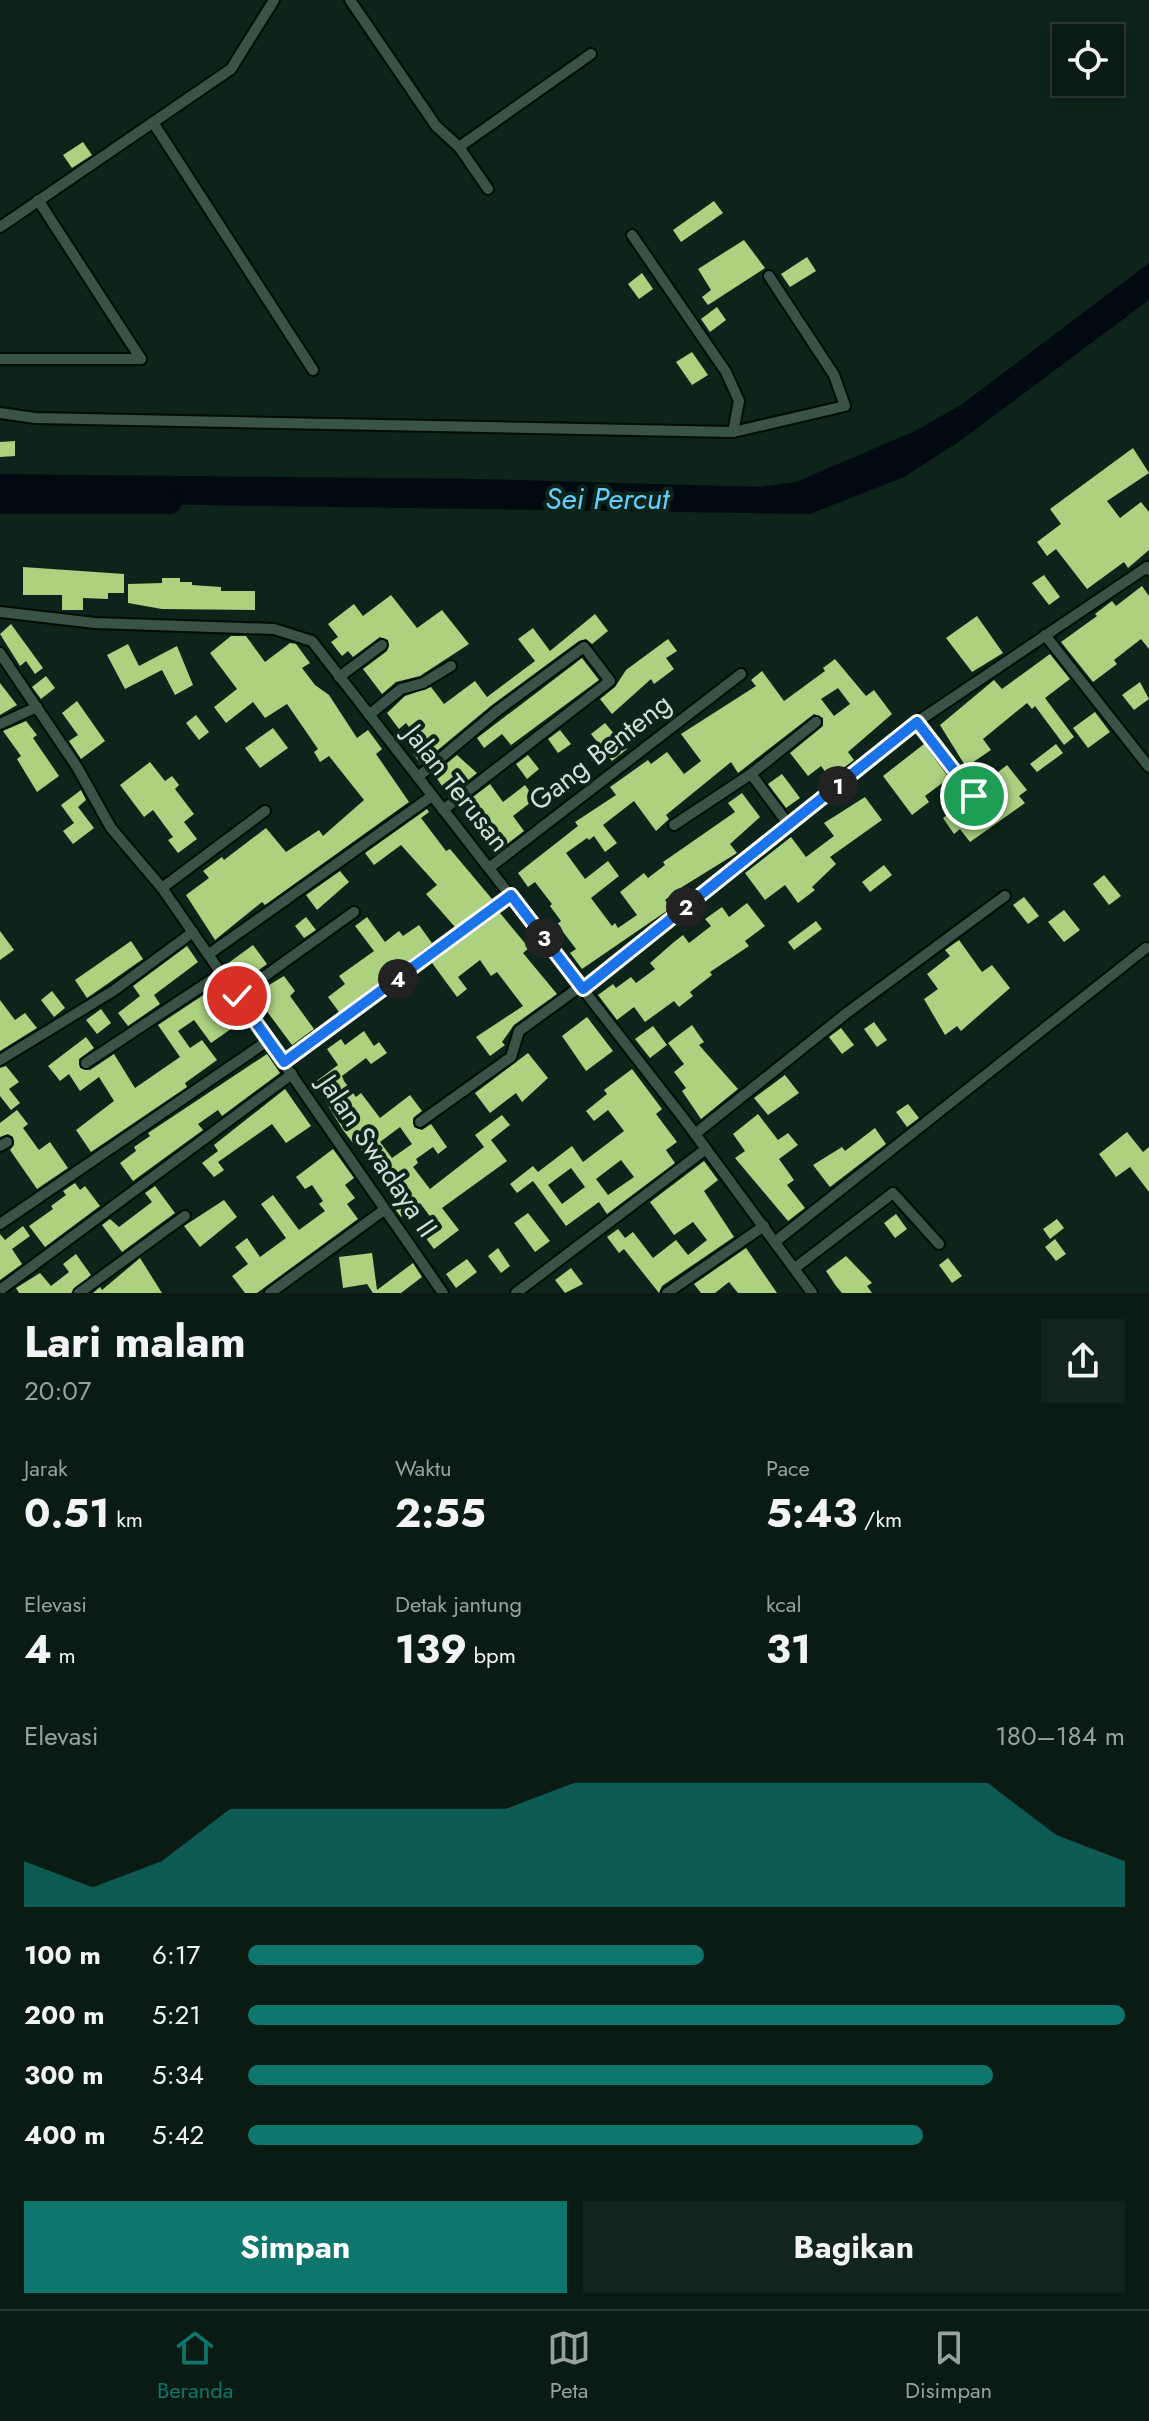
<!DOCTYPE html>
<html lang="id">
<head>
<meta charset="utf-8">
<style>
	:root { --surface:#091b13; --page:#12241c; --text:#f1f3f6; --muted:#99a1a0; --line:#293933; --accent:#0f766e }
	body { margin:0; font-family:Jost,sans-serif; background:var(--page); color:var(--text); height:100vh; display:flex; flex-direction:column; font-size:30px; white-space:nowrap }
	* { box-sizing:border-box; margin:0 }
	p { font-size:26px; color:var(--muted) }
	.icon { flex:none; width:44px; height:44px; fill:none; stroke:currentColor; stroke-width:2; stroke-linecap:round; stroke-linejoin:round }
	.map { position:relative; height:1293px; overflow:hidden }
	.drawer { display:flex; flex-direction:column; background:var(--surface); flex:1 }
	.drawer>* { flex:none }
	.fabs { position:absolute; left:1052px; top:24px; display:grid; gap:16px }
	.fabs a { display:grid; place-items:center; width:72px; height:72px; border-radius:0px; background:var(--surface); box-shadow:0 4px 12px #0003,0 0 0 2px var(--line); font-size:40px }
	.pin { position:absolute; display:grid; place-items:center; width:68px; height:68px; color:#fff; margin:-34px; border:4px solid #fff; border-radius:50%; box-shadow:0 2px 8px #0007 }
	.km { position:absolute; width:40px; height:40px; margin:-20px; border-radius:50%; background:#222; color:#fff; font-size:22px; line-height:40px; text-align:center }
	.round { display:grid; place-items:center; flex:none; width:84px; height:84px; border-radius:0px; background:var(--page) }
	.summary { display:flex; align-items:center; justify-content:space-between; height:136px; padding:0 24px }
	h1 { font-size:44px; font-weight:700; line-height:60px }
	.stats { display:grid; grid-template-columns:repeat(3,1fr); gap:12px; height:136px; padding:8px 24px }
	.stats div { display:grid; align-content:center }
	.stats b { font-size:40px; font-weight:700 }
	.stats small { font-size:22px; font-weight:400 }
	.stats p { font-size:22px }
	.chart { height:224px; padding:16px 24px }
	.chart p { display:flex; justify-content:space-between }
	.chart svg { width:100%; height:144px; margin-top:8px; fill:var(--accent); opacity:.7 }
	.primary-button { display:flex; gap:16px; margin-top:auto; padding:16px 24px }
	.primary-button a { flex:1; height:92px; border-radius:0px; background:var(--accent); color:#fff; font-size:32px; font-weight:700; line-height:92px; text-align:center }
	.primary-button a+a { background:var(--page); color:var(--text) }
	ul { padding:0 24px; list-style:none; font-size:26px }
	li { display:grid; grid-template-columns:128px 96px 1fr; align-items:center; height:60px }
	li i { height:20px; border-radius:10px; background:var(--accent) }
	.dock { display:flex; justify-content:space-around; align-items:center; height:112px; border-top:2px solid var(--line); background:var(--surface); font-size:22px; color:var(--muted) }
	.dock a { display:grid; justify-items:center; gap:4px }
	.dock .current { color:var(--accent) }
	.map>svg:first-child { display:block }
	.water { fill:#010a10 }
	.lines { fill:none; stroke-linecap:round; stroke-linejoin:round }
	.river { stroke:#010a10; stroke-width:24 }
	.building { fill:#acd280; fill-rule:evenodd }
	.street-casing { stroke:#000d05; stroke-width:14 }
	.street { stroke:#395346; stroke-width:10 }
	.route-casing { stroke:#fff; stroke-width:16 }
	.route { stroke:#1a73e8; stroke-width:10 }
	.labels { text-anchor:middle; dominant-baseline:central; stroke-width:8; stroke-linejoin:round; paint-order:stroke }
	.street-label { font-size:28px; fill:#d0dfd7; stroke:#0c2419 }
	.water-label { font-size:30px; font-style:italic; fill:#65cdfc; stroke:#0c2419 }
</style>
</head>
<body>
<div class="map">
<svg width="1149" height="1293" viewBox="0 0 1149 1293">
	<rect width="100%" height="100%" fill="#0c2419"/>
	<polygon class="water" points="1149,263 1149,300 960,441 904,477 810,514 0,502 0,474 480,479 759,487 796,482 915,431 961,405"/>
	<g class="lines">
		<polyline class="river" points="0,502 170,502"/>
	</g>
	<g class="building">
		<polygon points="83,142 92,155 72,168 63,155"/>
		<polygon points="714,201 723,213 681,242 673,230"/>
		<polygon points="744,240 765,268 708,305 702,297 711,290 698,269"/>
		<polygon points="807,257 816,271 790,287 781,274"/>
		<polygon points="642,273 653,289 639,299 628,284"/>
		<polygon points="717,307 726,320 710,332 701,319"/>
		<polygon points="692,352 708,375 692,385 676,362"/>
		<polygon points="15,441 15,456 0,457 0,442"/>
		<polygon points="1133,448 1149,473 1107,501 1120,518 1141,502 1149,512 1149,550 1128,568 1124,562 1087,589 1056,549 1047,556 1037,542 1061,524 1050,509"/>
		<polygon points="23,567 124,574 124,593 108,593 108,599 83,598 83,610 62,610 62,595 23,595"/>
		<polygon points="1044,575 1060,597 1049,605 1032,583"/>
		<polygon points="162,578 180,578 180,582 192,582 192,585 221,587 221,591 255,591 255,610 162,609 128,603 128,584 162,583"/>
		<polygon points="1142,586 1149,596 1149,649 1141,639 1114,660 1117,664 1093,682 1061,642 1097,616 1095,614 1112,601 1116,606"/>
		<polygon points="391,595 417,628 442,610 469,644 420,676 396,682 382,694 363,669 387,651 388,640 380,637 353,657 348,651 342,656 331,642 338,637 328,624 354,604 363,616"/>
		<polygon points="595,614 608,631 592,644 586,639 579,641 492,705 421,764 413,754 423,746 406,723 399,729 387,713 405,696 431,687 444,704 475,681 487,697 535,661 518,639 533,628 550,651"/>
		<polygon points="977,616 1003,653 972,672 946,638"/>
		<polygon points="11,624 43,668 35,674 26,661 20,666 0,634"/>
		<polygon points="231,636 246,636 265,662 290,643 296,644 310,663 302,668 315,685 329,695 357,738 368,730 382,749 376,754 409,802 265,905 262,902 215,940 186,895 209,878 203,871 222,857 224,860 266,828 286,852 319,830 323,836 364,800 329,756 320,762 314,752 318,749 287,704 265,718 253,702 226,723 214,707 237,689 210,653"/>
		<polygon points="668,639 677,651 666,658 674,669 654,684 651,679 612,714 600,699 615,687 626,670"/>
		<polygon points="128,644 139,666 177,646 193,685 175,695 162,670 125,689 107,655"/>
		<polygon points="1050,654 1070,679 1045,698 1074,737 1064,745 1035,706 1032,709 1027,703 983,739 991,750 966,767 940,725 994,680 1002,689"/>
		<polygon points="582,658 599,680 511,745 502,734 484,748 477,738"/>
		<path d="M835,659L866,696L874,690L892,714L848,752L854,760L830,778L821,766L808,776L790,753L823,726V718L814,714L738,773L731,762L666,815L669,819L656,831L634,801L603,825L617,843L605,852L594,836L589,840L587,838L566,853L585,879L608,861L619,876L591,898L612,926L615,923L618,928L637,915L620,892L644,873L648,878L665,865L663,862L735,812L728,803L742,793L760,817L730,844L737,853L682,887L665,900L671,908L582,969L570,953L576,949L557,924L561,921L550,906L552,904L535,882L528,887L518,873L578,826L575,822L616,795L610,787L648,760L651,764L667,752L684,774L701,761L681,734L756,686L751,680L762,671L784,701L825,671L823,668ZM838,688L850,704L834,716L821,699Z"/>
		<polygon points="46,676 55,688 41,699 32,687"/>
		<polygon points="1140,682 1149,699 1134,710 1122,695"/>
		<polygon points="0,683 17,705 0,715"/>
		<polygon points="77,701 105,741 81,759 69,741 78,735 62,713"/>
		<polygon points="1095,712 1110,732 1088,748 1073,728"/>
		<polygon points="196,715 209,732 199,740 186,723"/>
		<polygon points="26,721 37,735 33,738 59,776 37,792 17,759 21,756 3,731"/>
		<polygon points="605,723 627,749 612,761 591,734"/>
		<polygon points="273,728 288,748 260,768 245,748"/>
		<polygon points="560,730 571,744 558,753 548,739"/>
		<polygon points="924,744 949,778 925,796 929,802 912,815 883,776"/>
		<polygon points="1056,744 1063,753 1037,772 1030,764"/>
		<polygon points="457,755 477,773 452,793 449,790 446,792 434,774"/>
		<polygon points="528,755 539,769 527,779 516,764"/>
		<polygon points="150,762 165,781 172,776 179,785 175,789 194,814 184,822 197,839 178,853 168,840 173,837 153,810 144,817 120,785"/>
		<polygon points="1007,765 1027,790 1019,796 1025,803 970,842 960,829 954,834 943,818 967,800 972,804 979,802 982,796 978,788"/>
		<polygon points="782,774 800,798 786,808 768,784"/>
		<polygon points="490,784 503,802 525,785 535,799 513,816 524,831 498,851 486,835 481,838 461,806"/>
		<polygon points="81,790 86,800 78,807 94,828 73,844 63,831 74,823 61,805"/>
		<polygon points="865,797 882,820 830,857 836,864 812,887 815,890 798,903 785,885 765,900 745,873 791,837 806,857 834,836 824,823"/>
		<polygon points="427,809 429,812 421,818 446,851 450,849 492,899 455,927 426,894 437,885 401,845 374,865 365,853"/>
		<polygon points="884,865 892,875 870,892 862,882"/>
		<polygon points="340,871 349,882 317,910 306,895"/>
		<polygon points="1104,875 1121,896 1109,905 1093,884"/>
		<polygon points="1024,897 1039,916 1028,924 1013,905"/>
		<polygon points="747,903 765,926 745,941 749,946 710,972 712,975 690,992 693,996 679,1007 674,1001 645,1022 634,1007 617,1020 598,995 613,984 616,988 631,977 636,983 655,969 650,963 674,942 683,935 689,943 711,926 705,919 722,907 729,917"/>
		<polygon points="1064,910 1080,930 1064,942 1048,922"/>
		<polygon points="500,913 529,948 523,953 557,994 514,1025 502,1042 505,1045 490,1056 476,1037 523,1006 497,972 491,976 480,960 458,977 467,989 457,997 432,963"/>
		<polygon points="306,917 316,930 304,938 295,926"/>
		<polygon points="367,917 385,942 399,931 403,936 419,925 432,943 339,1012 328,997 345,984 339,976 374,951 355,926"/>
		<polygon points="816,921 822,929 794,950 788,942"/>
		<polygon points="0,931 14,950 0,960"/>
		<polygon points="959,940 982,972 992,965 1010,988 961,1031 957,1026 945,1035 924,999 938,989 927,974 950,956 945,950"/>
		<polygon points="131,941 143,959 87,998 75,980"/>
		<polygon points="253,945 267,964 241,983 227,964"/>
		<polygon points="187,946 198,962 154,995 160,1004 128,1026 118,1013 140,996 133,986"/>
		<polygon points="284,976 295,991 290,996 314,1029 292,1045 254,994"/>
		<polygon points="214,988 238,1024 211,1043 194,1020 178,1031 190,1048 202,1040 217,1060 185,1083 187,1087 91,1152 76,1130 114,1101 99,1077 80,1091 69,1074 60,1081 48,1066 86,1037 94,1048 79,1059 80,1068 90,1070 114,1054 135,1088 180,1057 158,1025"/>
		<polygon points="52,991 65,1008 54,1017 41,1000"/>
		<polygon points="0,1000 15,1020 25,1013 37,1028 0,1051"/>
		<polygon points="101,1009 111,1023 97,1034 86,1020"/>
		<polygon points="587,1017 613,1051 586,1071 562,1036"/>
		<polygon points="874,1022 887,1040 877,1047 864,1029"/>
		<polygon points="692,1025 704,1042 699,1045 738,1089 701,1119 682,1091 686,1088 674,1072 684,1064 668,1043"/>
		<polygon points="653,1026 667,1045 650,1058 635,1039"/>
		<polygon points="841,1028 854,1045 842,1054 829,1037"/>
		<path d="M364,1031L374,1046L379,1042L387,1053L371,1064L366,1058L342,1076L344,1081L356,1097L361,1093L380,1118L410,1095L422,1111L413,1118L414,1127L422,1130L431,1124L447,1147L438,1154L433,1147L416,1159L418,1163L413,1167L430,1189L484,1147L475,1135L502,1115L510,1125L491,1140L507,1161L442,1208L459,1230L434,1249L422,1233L435,1223L420,1203L401,1217L395,1209L401,1205L355,1141L353,1143L343,1130L314,1083L338,1065L327,1049L341,1039L345,1045ZM400,1127L412,1144L392,1158L380,1142Z"/>
		<polygon points="528,1053 548,1078 522,1102 516,1093 490,1113 475,1093"/>
		<polygon points="267,1054 280,1073 222,1116 218,1110 198,1124 203,1130 133,1181 120,1163 136,1151 134,1147 150,1136 148,1133"/>
		<polygon points="6,1066 19,1082 9,1089 20,1103 11,1110 0,1096 0,1068"/>
		<path d="M632,1069L662,1109L656,1114L677,1142L666,1150L675,1163L607,1214L599,1202L566,1226L533,1181L517,1193L510,1184L533,1166L538,1172L572,1146L583,1162L624,1131L608,1110L594,1121L586,1111L607,1094L604,1090ZM621,1160L634,1177L608,1195L596,1179ZM571,1168L585,1187L562,1204L548,1185Z"/>
		<polygon points="785,1075 799,1093 768,1115 754,1098"/>
		<polygon points="285,1089 311,1126 286,1143 272,1124 218,1162 224,1170 214,1177 202,1163 218,1151 214,1145"/>
		<polygon points="908,1104 919,1118 907,1127 896,1112"/>
		<polygon points="17,1110 28,1124 23,1128 39,1150 50,1142 68,1168 37,1189 10,1150 14,1145 13,1137 8,1134 0,1137 0,1123"/>
		<polygon points="758,1114 778,1140 788,1133 798,1145 779,1159 794,1180 787,1185 805,1208 788,1221 735,1158 745,1151 733,1134"/>
		<polygon points="875,1128 886,1144 830,1187 813,1165 842,1147 845,1151"/>
		<polygon points="1127,1132 1143,1152 1149,1147 1149,1192 1130,1167 1116,1177 1099,1154"/>
		<polygon points="333,1149 354,1178 345,1185 355,1198 347,1204 358,1219 257,1293 245,1293 232,1276 248,1264 235,1247 247,1238 260,1257 286,1238 261,1204 273,1195 299,1230 325,1211 319,1204 323,1201 312,1185 305,1189 296,1177"/>
		<polygon points="704,1161 718,1180 704,1191 734,1237 662,1286 659,1293 624,1249 619,1253 607,1237 618,1229 625,1238 633,1232 653,1258 676,1240 688,1255 707,1240 693,1222 674,1235 650,1202"/>
		<polygon points="75,1183 80,1190 85,1186 100,1206 45,1247 29,1226 53,1209 51,1206 66,1195 63,1191"/>
		<polygon points="155,1186 175,1213 122,1252 102,1225 110,1219 119,1227 152,1202 145,1193"/>
		<polygon points="224,1200 237,1217 200,1247 184,1226"/>
		<polygon points="528,1213 550,1241 535,1252 514,1223"/>
		<polygon points="896,1214 907,1229 895,1238 884,1223"/>
		<polygon points="1057,1219 1064,1228 1050,1239 1043,1229"/>
		<polygon points="23,1226 30,1236 12,1249 22,1264 0,1280 0,1234 5,1240"/>
		<polygon points="1055,1239 1066,1254 1056,1261 1045,1247"/>
		<polygon points="498,1248 510,1266 501,1273 488,1256"/>
		<polygon points="746,1248 777,1293 738,1293 729,1282 715,1293 701,1293 694,1284"/>
		<polygon points="372,1253 377,1290 413,1263 422,1277 401,1293 373,1293 367,1284 343,1288 339,1257"/>
		<polygon points="76,1254 91,1275 71,1293 19,1293 16,1288 40,1273 51,1286 69,1272 63,1264"/>
		<polygon points="846,1256 872,1283 867,1286 872,1293 842,1293 836,1286 826,1271"/>
		<polygon points="140,1258 162,1293 93,1293 100,1287 102,1290"/>
		<polygon points="948,1258 962,1276 952,1283 939,1265"/>
		<polygon points="467,1259 477,1272 456,1288 446,1274"/>
		<polygon points="571,1268 583,1284 565,1293 555,1280"/>
	</g>
	<g class="lines">
		<defs>
			<g id="street">
				<polyline points="350,0 436,126 459,147 488,189"/>
				<polyline points="154,124 313,370"/>
				<polyline points="459,147 591,54"/>
				<polyline points="38,200 141,359"/>
				<polyline points="0,227 231,69 274,0"/>
				<polyline points="0,359 141,359"/>
				<polyline points="0,413 35,418 733,432 739,401 726,372 632,235"/>
				<polyline points="733,432 845,406 834,375 769,276"/>
				<polyline points="0,612 95,623 274,629 312,641 684,1119 812,1293"/>
				<polyline points="1045,635 1149,767"/>
				<polyline points="0,653 77,767 111,828 162,888 443,1293"/>
				<polyline points="339,677 382,645"/>
				<polyline points="369,715 401,689 423,683 451,666"/>
				<polyline points="917,722 974,796"/>
				<polyline points="0,724 37,707"/>
				<polyline points="418,777 497,711 584,647 610,681 443,810"/>
				<polyline points="674,825 751,774"/>
				<polyline points="789,825 751,774 816,722"/>
				<polyline points="489,868 741,674"/>
				<polyline points="162,888 265,811"/>
				<polyline points="209,954 432,796"/>
				<polyline points="583,989 917,722 1147,567 1149,570"/>
				<polyline points="237,996 354,912"/>
				<polyline points="0,1060 113,991 193,932"/>
				<polyline points="284,1062 511,895"/>
				<polyline points="86,1063 222,973"/>
				<polyline points="420,1122 511,1057 519,1031 581,986"/>
				<polyline points="695,1134 848,1012 1005,896"/>
				<polyline points="0,1146 7,1142"/>
				<polyline points="0,1224 269,1040"/>
				<polyline points="776,1241 1146,948"/>
				<polyline points="795,1268 893,1193 939,1244"/>
				<polyline points="0,1290 292,1074"/>
				<polyline points="79,1293 185,1216"/>
				<polyline points="270,1293 384,1210"/>
				<polyline points="516,1293 706,1149"/>
				<polyline points="667,1293 764,1226"/>
			</g>
		</defs>
		<use href="#street" class="street-casing"/>
		<use href="#street" class="street"/>
	</g>
	<g class="lines">
		<defs>
			<polyline id="route" points="237,996 284,1062 511,895 583,989 917,722 974,796"/>
		</defs>
		<use href="#route" class="route-casing"/>
		<use href="#route" class="route"/>
	</g>
	<g class="labels">
		<g class="street-label">
			<text transform="translate(600 752) rotate(-38)">Gang Benteng</text>
			<text transform="translate(457 788) rotate(52)">Jalan Terusan</text>
			<text transform="translate(378 1156) rotate(56)">Jalan Swadaya II</text>
		</g>
		<g class="water-label">
			<text x="607" y="498">Sei Percut</text>
		</g>
	</g>
</svg>
<div class="fabs">
<a><svg class="icon" aria-label="locate" viewBox="0 0 24 24"><circle cx="12" cy="12" r="6"/><path d="M12 2v4M12 18v4M2 12h4M18 12h4"/></svg></a>
</div>
<div class="pin" style="left:974px;top:796px;background:#1e9e55"><svg class="icon" aria-label="arrive" viewBox="0 0 24 24"><path d="M6 21V4h12l-3 4 3 4H6"/></svg></div>
<div class="pin" style="left:237px;top:996px;background:#d93025"><svg class="icon" aria-label="check" viewBox="0 0 24 24"><path d="M5 12l5 5 9-10"/></svg></div>
<b class="km" style="left:838px;top:786px">1</b>
<b class="km" style="left:686px;top:907px">2</b>
<b class="km" style="left:544px;top:938px">3</b>
<b class="km" style="left:398px;top:979px">4</b>
</div>
<section class="drawer">
<div class="summary"><div><h1>Lari malam</h1><p>20:07</p></div><a class="round"><svg class="icon" aria-label="share" viewBox="0 0 24 24"><path d="M12 15V3M7 8l5-5 5 5M5 13v7h14v-7"/></svg></a></div>
<div class="stats">
<div><p>Jarak</p><b>0.51<small> km</small></b></div>
<div><p>Waktu</p><b>2:55</b></div>
<div><p>Pace</p><b>5:43<small> /km</small></b></div>
</div>
<div class="stats">
<div><p>Elevasi</p><b>4<small> m</small></b></div>
<div><p>Detak jantung</p><b>139<small> bpm</small></b></div>
<div><p>kcal</p><b>31</b></div>
</div>
<div class="chart"><p><span>Elevasi</span>180–184 m</p>
<svg viewBox="0 0 160 44" preserveAspectRatio="none"><path d="M0 44V30L10 38L20 30L30 14L40 14L50 14L60 14L70 14L80 6L90 6L100 6L110 6L120 6L130 6L140 6L150 22L160 30V44z"/></svg>
</div>
<ul>
<li><b>100 m</b>6:17<i style="width:52%"></i></li>
<li><b>200 m</b>5:21<i style="width:100%"></i></li>
<li><b>300 m</b>5:34<i style="width:85%"></i></li>
<li><b>400 m</b>5:42<i style="width:77%"></i></li>
</ul>
<div class="primary-button"><a>Simpan</a><a>Bagikan</a></div>
</section>
<nav class="dock">
<a class="current"><svg class="icon" aria-label="home" viewBox="0 0 24 24"><path d="M3 11l9-7 9 7M6 9v11h12V9"/></svg>Beranda</a>
<a><svg class="icon" aria-label="map" viewBox="0 0 24 24"><path d="M3 6l6-2 6 2 6-2v14l-6 2-6-2-6 2zM9 4v14M15 6v14"/></svg>Peta</a>
<a><svg class="icon" aria-label="saved" viewBox="0 0 24 24"><path d="M7 4h10v16l-5-4-5 4z"/></svg>Disimpan</a>
</nav>
</body>
</html>
